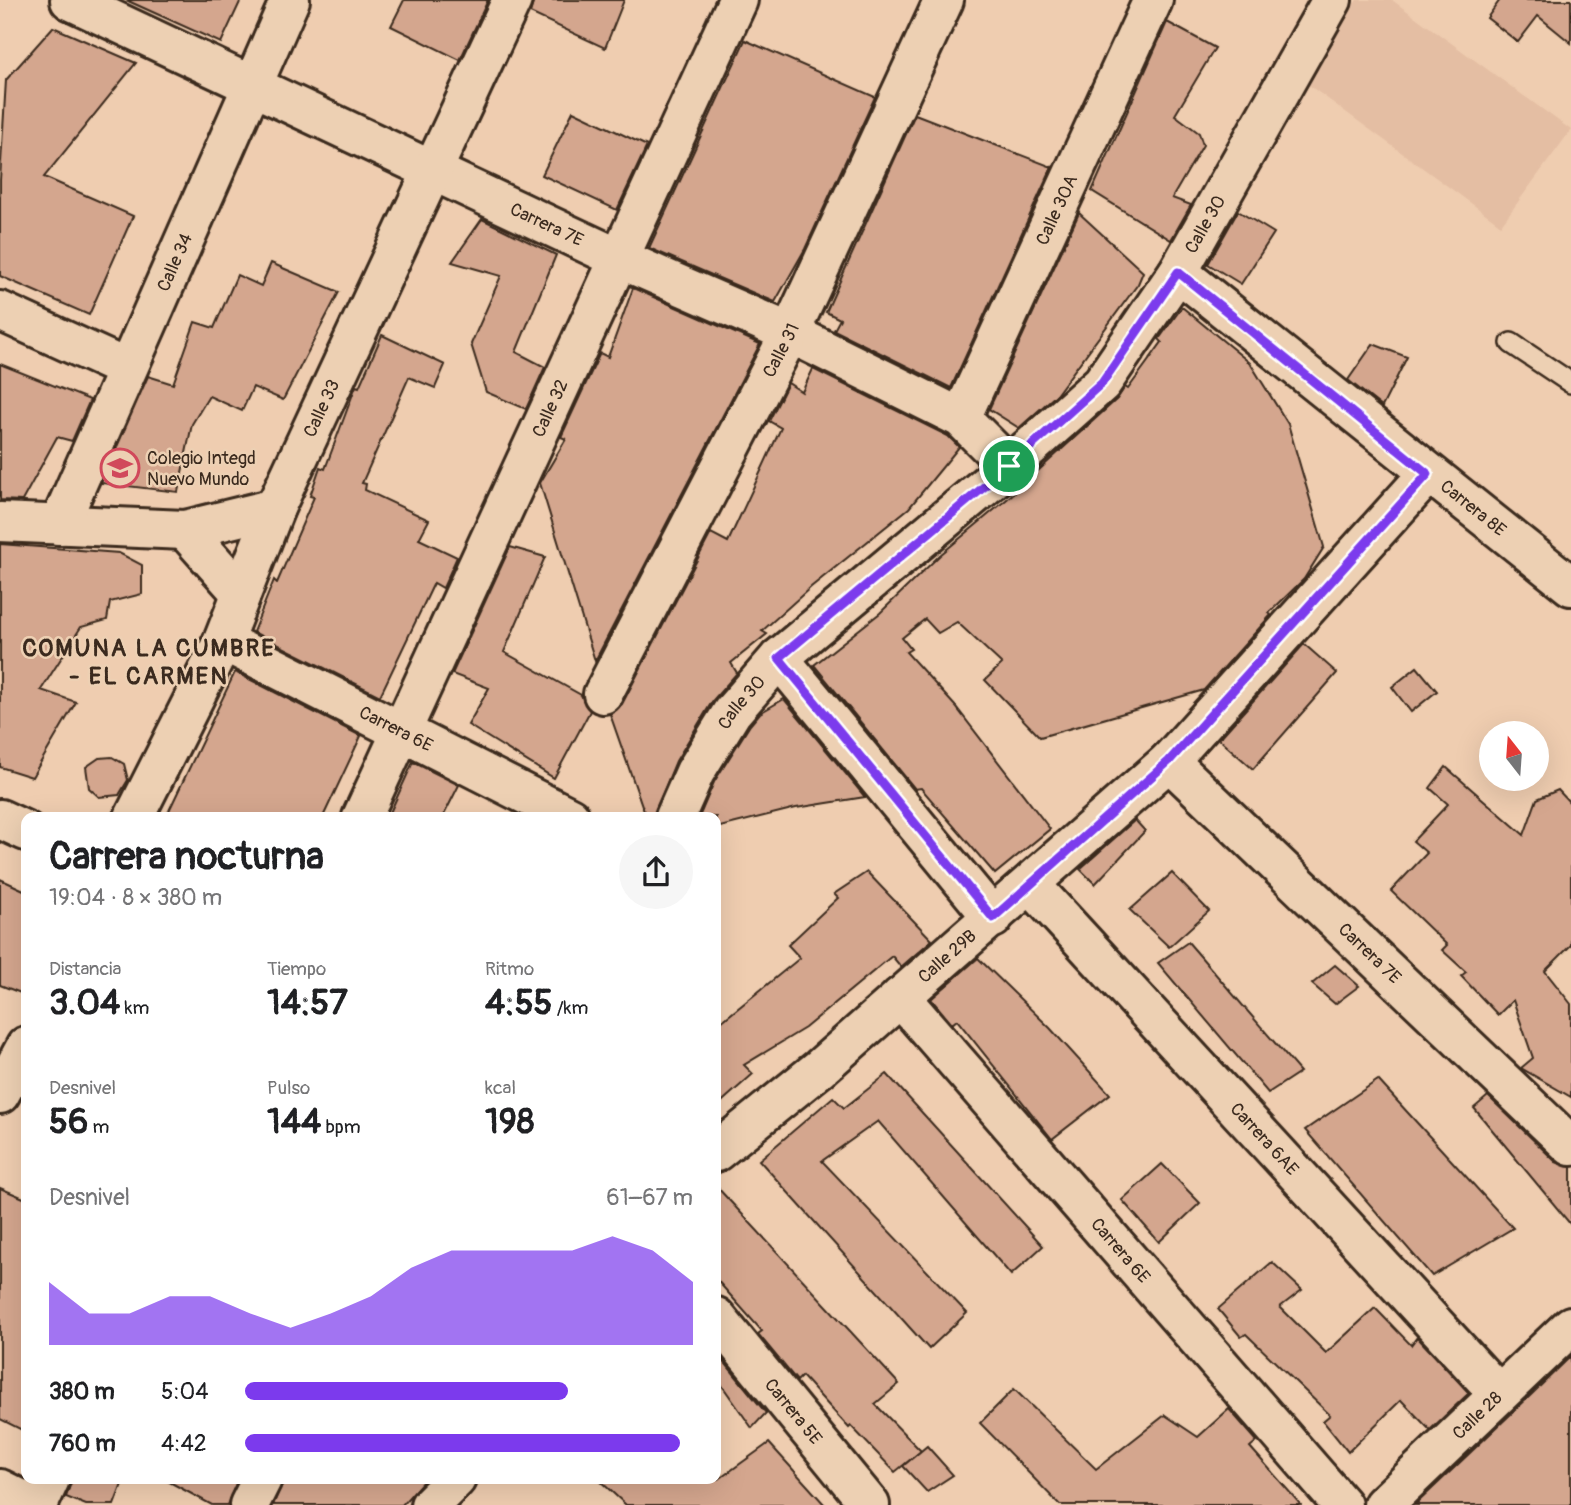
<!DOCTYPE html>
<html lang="es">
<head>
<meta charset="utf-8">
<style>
	:root { --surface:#fff; --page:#f6f6f6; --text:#202124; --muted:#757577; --accent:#7c3aed }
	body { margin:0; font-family:Pangolin,sans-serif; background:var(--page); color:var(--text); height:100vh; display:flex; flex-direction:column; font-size:26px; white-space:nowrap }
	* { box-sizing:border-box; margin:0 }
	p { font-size:23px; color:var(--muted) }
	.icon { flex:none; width:38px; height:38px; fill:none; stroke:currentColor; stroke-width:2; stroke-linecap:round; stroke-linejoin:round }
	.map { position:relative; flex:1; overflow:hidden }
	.panel { position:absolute; left:21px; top:812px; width:700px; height:672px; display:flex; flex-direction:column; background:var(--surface); border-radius:14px; box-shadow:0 7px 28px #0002 }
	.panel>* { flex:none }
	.needle { width:46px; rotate:343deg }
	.tools { position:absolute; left:1479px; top:721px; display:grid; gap:14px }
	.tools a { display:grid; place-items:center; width:70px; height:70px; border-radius:50%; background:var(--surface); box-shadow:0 7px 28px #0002; font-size:35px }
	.pin { position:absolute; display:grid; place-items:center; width:60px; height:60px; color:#fff; margin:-30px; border:4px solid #fff; border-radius:50%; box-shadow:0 2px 7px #0007 }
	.round { display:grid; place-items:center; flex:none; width:74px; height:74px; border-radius:37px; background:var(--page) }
	.summary { display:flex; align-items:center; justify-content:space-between; height:119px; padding:0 28px }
	h1 { font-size:38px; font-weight:800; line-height:52px }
	.metrics { display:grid; grid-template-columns:repeat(3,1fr); gap:10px; height:119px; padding:7px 28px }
	.metrics div { display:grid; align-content:center }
	.metrics b { font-size:35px; font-weight:800 }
	.metrics small { font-size:19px; font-weight:400 }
	.metrics p { font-size:19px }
	.chart { height:196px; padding:14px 28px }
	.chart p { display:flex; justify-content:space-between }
	.chart svg { width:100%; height:126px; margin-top:7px; fill:var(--accent); opacity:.7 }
	ul { padding:0 28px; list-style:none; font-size:23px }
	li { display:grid; grid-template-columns:112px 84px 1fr; align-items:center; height:52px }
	li i { height:18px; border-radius:9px; background:var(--accent) }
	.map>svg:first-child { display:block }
	.built { fill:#e4bea3 }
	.building { fill:#d4a68e; stroke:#3b2a1e; stroke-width:2 }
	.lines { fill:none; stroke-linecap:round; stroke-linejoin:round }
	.lane-casing { stroke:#3b2a1e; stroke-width:24 }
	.street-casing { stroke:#3b2a1e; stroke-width:44 }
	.secondary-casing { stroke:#3b2a1e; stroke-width:44 }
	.lane { stroke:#edd0b3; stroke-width:19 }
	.street { stroke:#edd0b3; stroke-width:38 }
	.secondary { stroke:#edd0b3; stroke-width:38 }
	.route-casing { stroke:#fff; stroke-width:14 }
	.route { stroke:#7c3aed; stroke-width:9 }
	.labels { text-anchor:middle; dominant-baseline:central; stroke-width:5; stroke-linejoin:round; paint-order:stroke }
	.street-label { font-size:18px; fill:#3b2a1e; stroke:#edd0b3 }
	.poi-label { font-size:18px; fill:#3b2a1e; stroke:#edd0b3; text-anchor:start }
	.district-label { font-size:24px; font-weight:bold; letter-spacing:2px; fill:#3b2a1e; stroke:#edd0b3 }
</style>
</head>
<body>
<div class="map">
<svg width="1571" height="1505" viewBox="0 0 1571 1505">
	<rect width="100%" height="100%" fill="#efcdb0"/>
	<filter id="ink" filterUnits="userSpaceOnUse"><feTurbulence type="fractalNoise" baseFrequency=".0143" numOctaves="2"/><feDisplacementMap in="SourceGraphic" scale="14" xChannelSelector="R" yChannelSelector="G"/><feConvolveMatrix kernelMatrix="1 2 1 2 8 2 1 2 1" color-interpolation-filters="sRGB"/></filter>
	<g filter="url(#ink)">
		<polygon class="built" points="1357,0 1392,0 1571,130 1501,225 1299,78"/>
		<g class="building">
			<polygon points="126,0 241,0 221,43"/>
			<polygon points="404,0 488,0 460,60 391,26"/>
			<polygon points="534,0 624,0 605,48 530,13"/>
			<polygon points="1500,0 1571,0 1571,43 1538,16 1518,42 1487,18"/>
			<polygon points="1167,22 1215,48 1175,115 1199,133 1203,145 1172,198 1191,205 1171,240 1092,191"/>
			<polygon points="53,27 136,63 44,177 133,216 89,315 0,276 0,180 6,80"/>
			<polygon points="745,40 875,97 805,249 775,302 649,248"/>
			<polygon points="573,111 647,146 617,210 542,175"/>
			<polygon points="915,114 1052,167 951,388 834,330 840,319 826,312"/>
			<polygon points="1238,211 1274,233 1241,284 1208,264"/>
			<polygon points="1079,213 1143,272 1138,284 1056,395 1019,428 989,409"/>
			<polygon points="482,219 556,255 516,352 545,367 526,409 486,392 471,344 501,276 452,262"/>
			<polygon points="271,263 339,292 283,400 253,387 242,411 209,396 192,424 178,492 101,483 148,376 173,384 195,322 214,328 237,275 261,286"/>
			<polygon points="633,288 760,344 595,661 540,483 566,439 561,437 600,353 608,357"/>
			<polygon points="1182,307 1250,363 1288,424 1324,547 1304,579 1269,613 1271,615 1204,690 1040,737 985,680 1002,664 957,622 938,633 925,619 902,638 911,649 906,652 956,707 1050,829 995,874 921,788 915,789 814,665 880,613 940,555 1006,500 1117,399 1125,387 1128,389 1162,342 1159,339"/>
			<polygon points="382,335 445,365 435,388 409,377 362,483 366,484 365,490 429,520 419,539 457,557 443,588 434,583 380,696 253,632 274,580 277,583 314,497 310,496 320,467 325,469 354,391 356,386 359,387"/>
			<polygon points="1373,344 1407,357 1382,407 1348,380"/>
			<polygon points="0,364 90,400 72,441 57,437 22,501 0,500"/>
			<polygon points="813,369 948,436 959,447 909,508 811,587 762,631 767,634 731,663 737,673 713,700 676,761 653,817 646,817 610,714 622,704 711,533 728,542 781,428 769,421 788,383 802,392"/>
			<polygon points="0,544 119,553 142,565 142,594 110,602 107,620 81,627 41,690 76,702 32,777 0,767"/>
			<polygon points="510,547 545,557 504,652 581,695 590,711 554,778 468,725 489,688 452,674"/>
			<polygon points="1304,644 1337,673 1253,769 1219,739"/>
			<polygon points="1417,667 1437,691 1411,712 1392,687"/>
			<polygon points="235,672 361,736 323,817 166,817"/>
			<polygon points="784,699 865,797 796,808 716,828 716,817 699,817 714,782 750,725 760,713"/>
			<polygon points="112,757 124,764 128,780 119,795 99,797 89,788 86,767 99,758"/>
			<polygon points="413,762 459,785 443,817 388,817"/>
			<polygon points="1446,767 1524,835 1537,799 1558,790 1571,804 1571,945 1545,971 1571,1004 1571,1097 1521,1068 1533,1058 1513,1000 1498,1015 1461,976 1466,972 1442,950 1447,945 1391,891 1427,853 1413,841 1448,804 1430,788"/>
			<polygon points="1135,820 1145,831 1095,884 1080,869"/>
			<polygon points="867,872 932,940 901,967 892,956 805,1028 744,1065 753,1074 716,1107 716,1026 800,958 788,945 838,898 834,894"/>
			<polygon points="1172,873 1209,911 1169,947 1130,910"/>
			<polygon points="0,879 26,891 26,995 0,985"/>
			<polygon points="1188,942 1300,1072 1268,1093 1158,963"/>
			<polygon points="978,958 1050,1028 1110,1094 1052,1139 957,1020 952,1024 931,999"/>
			<polygon points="1335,965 1359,986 1335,1004 1312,984"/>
			<polygon points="887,1074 1043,1246 1011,1275 878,1121 822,1161 967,1313 929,1349 759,1160 833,1097 844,1108"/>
			<polygon points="1378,1080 1513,1228 1432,1276 1305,1130"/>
			<polygon points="1488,1096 1556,1162 1571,1167 1571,1225 1474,1108"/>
			<polygon points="1162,1164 1200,1203 1159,1242 1122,1200"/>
			<polygon points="716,1186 899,1384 875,1404 921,1451 895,1472 851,1426 849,1428 802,1376 797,1381 758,1334 762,1331 716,1279"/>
			<polygon points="0,1188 26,1199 26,1432 0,1419"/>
			<polygon points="1272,1262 1302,1290 1280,1307 1326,1353 1375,1308 1411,1345 1417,1337 1469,1393 1430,1430 1401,1400 1348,1452 1323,1421 1330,1415 1246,1334 1241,1337 1218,1309"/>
			<polygon points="1571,1356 1571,1505 1415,1505 1532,1394"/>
			<polygon points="722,1359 766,1413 752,1428 716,1377 716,1363"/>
			<polygon points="1014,1389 1096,1469 1165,1415 1198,1437 1229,1409 1257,1441 1250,1447 1301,1505 1060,1505 980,1423"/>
			<polygon points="769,1443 825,1505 626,1505 598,1479 719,1479"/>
			<polygon points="927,1446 953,1475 927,1492 903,1466"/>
			<polygon points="72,1479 124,1479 114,1505 86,1505 66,1497"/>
			<polygon points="164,1479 238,1479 227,1505 212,1505"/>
			<polygon points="284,1479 425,1479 402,1505 273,1505"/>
		</g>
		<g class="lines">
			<defs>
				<polyline id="lane" points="1511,343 1571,383"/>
				<g id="street">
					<path id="s1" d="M70,0L618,258L790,333L961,418L1009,466"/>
					<path id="s2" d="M1178,272L1571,586"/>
					<polyline points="0,311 127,369"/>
					<path id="s3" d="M961,418L1153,0"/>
					<polyline points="0,522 185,530 275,508"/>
					<path id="s4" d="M59,525L290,0"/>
					<polyline points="185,530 241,593"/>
					<path id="s5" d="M223,641L570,817"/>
					<polyline points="779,658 993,918"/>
					<path id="s6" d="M603,694L790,333L944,0"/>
					<path id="s7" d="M1169,761L1571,1146"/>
					<path id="s8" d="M134,817L223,641L275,508L512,0"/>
					<path id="s9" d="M362,817L738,0"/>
					<polyline points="0,819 26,831"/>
					<path id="s10" d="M1031,885L1498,1393"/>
					<path id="s11" d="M900,997L1342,1505"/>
					<polyline points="0,1094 26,1046"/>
					<path id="s12" d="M716,1152L820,1068L1169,761L1428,474"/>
					<path id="s13" d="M716,1317L870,1505"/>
					<polyline points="0,1489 32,1505"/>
					<polyline points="38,1505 50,1479"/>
					<polyline points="249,1505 262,1479"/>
				</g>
				<g id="secondary">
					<path id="s14" d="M675,817L695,772L732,712L779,658L1009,466L1102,383L1178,272L1332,0"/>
					<polyline points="430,1505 456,1479"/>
					<path id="s15" d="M1383,1505L1571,1326"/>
				</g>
			</defs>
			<use href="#lane" class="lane-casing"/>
			<use href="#street" class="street-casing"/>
			<use href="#secondary" class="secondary-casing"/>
			<use href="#lane" class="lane"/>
			<use href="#street" class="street"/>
			<use href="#secondary" class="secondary"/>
		</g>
	</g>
	<g class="lines" filter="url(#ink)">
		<defs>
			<polygon id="route" points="1178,272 1428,474 1169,761 993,918 779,658 1009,466 1102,383"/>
		</defs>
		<use href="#route" class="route-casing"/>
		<use href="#route" class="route"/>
	</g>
	<defs>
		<symbol id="school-ring" viewBox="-11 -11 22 22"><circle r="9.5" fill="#edd0b3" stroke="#d1495b" stroke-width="1.5"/><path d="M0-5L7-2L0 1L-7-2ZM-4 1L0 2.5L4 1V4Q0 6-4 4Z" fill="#d1495b"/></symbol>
	</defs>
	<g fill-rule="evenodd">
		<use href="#school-ring" x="98" y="446" width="44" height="44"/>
	</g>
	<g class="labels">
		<g class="street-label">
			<text stroke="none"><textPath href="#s3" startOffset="229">Calle 30A</textPath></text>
			<text stroke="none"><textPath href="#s1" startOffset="527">Carrera 7E</textPath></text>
			<text stroke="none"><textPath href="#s14" startOffset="805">Calle 30</textPath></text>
			<text stroke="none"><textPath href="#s4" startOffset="287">Calle 34</textPath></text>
			<text stroke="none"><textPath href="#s6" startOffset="387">Calle 31</textPath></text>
			<text stroke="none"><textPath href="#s8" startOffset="450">Calle 33</textPath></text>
			<text stroke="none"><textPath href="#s9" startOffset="450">Calle 32</textPath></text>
			<text stroke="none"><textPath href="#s2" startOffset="378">Carrera 8E</textPath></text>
			<text stroke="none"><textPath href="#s14" startOffset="133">Calle 30</textPath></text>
			<text stroke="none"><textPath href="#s5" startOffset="194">Carrera 6E</textPath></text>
			<text stroke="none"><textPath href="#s7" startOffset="278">Carrera 7E</textPath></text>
			<text stroke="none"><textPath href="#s12" startOffset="303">Calle 29B</textPath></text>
			<text stroke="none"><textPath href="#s10" startOffset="345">Carrera 6AE</textPath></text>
			<text stroke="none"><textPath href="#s11" startOffset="336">Carrera 6E</textPath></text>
			<text stroke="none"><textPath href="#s13" startOffset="122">Carrera 5E</textPath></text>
			<text stroke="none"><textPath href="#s15" startOffset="130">Calle 28</textPath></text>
		</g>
		<g class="poi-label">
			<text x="147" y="458">Colegio Integd<tspan x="147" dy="21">Nuevo Mundo</tspan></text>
		</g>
		<g class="district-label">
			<text x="149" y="648">COMUNA LA CUMBRE<tspan x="149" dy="28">- EL CARMEN</tspan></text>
		</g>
	</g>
</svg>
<div class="tools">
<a><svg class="needle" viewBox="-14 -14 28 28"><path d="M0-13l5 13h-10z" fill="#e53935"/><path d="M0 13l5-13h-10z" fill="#757577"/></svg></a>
</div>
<div class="pin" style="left:1009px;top:466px;background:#1e9e55"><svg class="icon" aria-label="arrive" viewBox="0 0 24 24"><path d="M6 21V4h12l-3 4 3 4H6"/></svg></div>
<section class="panel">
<div class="summary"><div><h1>Carrera nocturna</h1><p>19:04 · 8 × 380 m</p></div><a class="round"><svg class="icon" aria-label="share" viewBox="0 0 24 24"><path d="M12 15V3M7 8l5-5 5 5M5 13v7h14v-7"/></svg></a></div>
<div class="metrics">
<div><p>Distancia</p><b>3.04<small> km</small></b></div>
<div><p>Tiempo</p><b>14:57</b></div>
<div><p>Ritmo</p><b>4:55<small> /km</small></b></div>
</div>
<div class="metrics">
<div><p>Desnivel</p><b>56<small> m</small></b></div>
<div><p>Pulso</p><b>144<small> bpm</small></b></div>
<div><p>kcal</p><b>198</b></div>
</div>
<div class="chart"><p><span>Desnivel</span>61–67 m</p>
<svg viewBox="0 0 160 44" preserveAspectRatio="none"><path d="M0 44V22L10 33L20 33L30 27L40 27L50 33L60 38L70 33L80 27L90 17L100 11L110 11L120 11L130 11L140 6L150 11L160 22V44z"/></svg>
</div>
<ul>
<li><b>380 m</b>5:04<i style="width:72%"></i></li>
<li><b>760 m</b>4:42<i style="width:97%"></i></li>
</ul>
</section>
</div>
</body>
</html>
